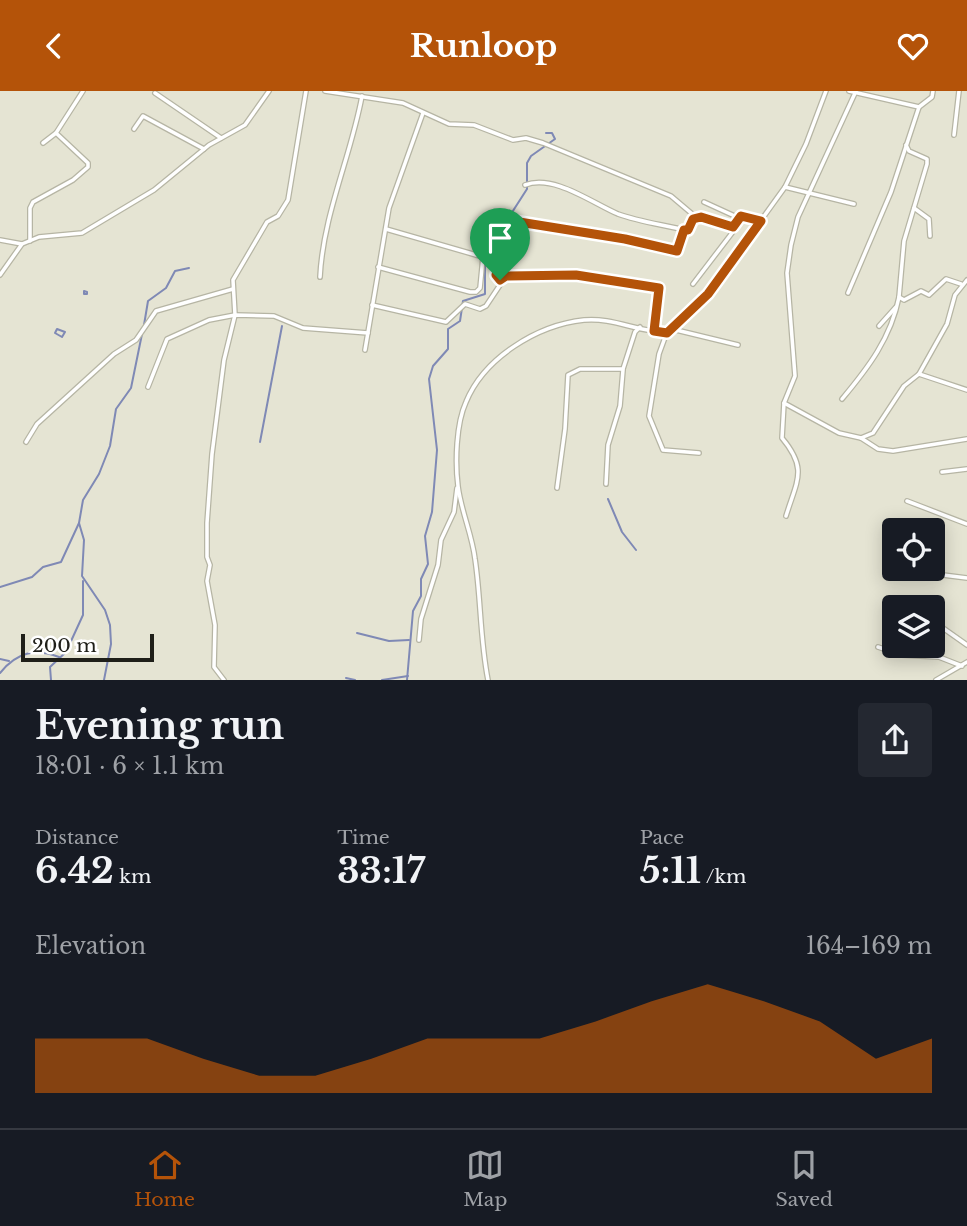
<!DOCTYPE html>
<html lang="en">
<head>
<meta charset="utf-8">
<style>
	:root { --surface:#171b24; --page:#242831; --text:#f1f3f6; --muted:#9ea1a6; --line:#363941; --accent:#b45309 }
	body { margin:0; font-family:"Libre Baskerville",serif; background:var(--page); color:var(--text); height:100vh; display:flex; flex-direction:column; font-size:26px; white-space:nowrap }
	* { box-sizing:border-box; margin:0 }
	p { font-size:23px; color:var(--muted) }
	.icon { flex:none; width:38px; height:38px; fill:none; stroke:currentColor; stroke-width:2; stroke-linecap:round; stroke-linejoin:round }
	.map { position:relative; height:589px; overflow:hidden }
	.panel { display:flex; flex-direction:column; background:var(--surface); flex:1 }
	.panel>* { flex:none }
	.fabs { position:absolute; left:882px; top:427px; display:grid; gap:14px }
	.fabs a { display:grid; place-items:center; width:63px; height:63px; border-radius:7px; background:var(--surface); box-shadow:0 4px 18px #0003; font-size:35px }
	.scale { position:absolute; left:21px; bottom:18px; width:133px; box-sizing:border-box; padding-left:7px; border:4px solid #1f1f19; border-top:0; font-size:19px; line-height:24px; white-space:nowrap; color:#1f1f19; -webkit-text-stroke:5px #fff; paint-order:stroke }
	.pin { position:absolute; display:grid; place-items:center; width:60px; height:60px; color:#fff; margin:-72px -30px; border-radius:50% 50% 50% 0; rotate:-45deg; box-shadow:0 0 7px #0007 }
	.pin .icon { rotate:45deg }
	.round { display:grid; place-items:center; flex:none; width:74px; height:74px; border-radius:7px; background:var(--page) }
	.headline { display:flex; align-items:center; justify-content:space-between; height:119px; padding:0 35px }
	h1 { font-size:38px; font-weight:700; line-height:52px }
	.metrics { display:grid; grid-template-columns:repeat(3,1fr); gap:10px; height:119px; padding:7px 35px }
	.metrics div { display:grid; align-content:center }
	.metrics b { font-size:35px; font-weight:700 }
	.metrics small { font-size:19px; font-weight:400 }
	.metrics p { font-size:19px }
	.chart { height:196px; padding:14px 35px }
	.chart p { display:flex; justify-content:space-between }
	.chart svg { width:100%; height:126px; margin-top:7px; fill:var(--accent); opacity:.7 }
	header { display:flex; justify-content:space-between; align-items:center; height:91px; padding:0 35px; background:var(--accent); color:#fff; font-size:32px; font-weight:700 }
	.tab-bar { display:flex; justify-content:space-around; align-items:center; height:98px; border-top:2px solid var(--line); background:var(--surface); font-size:19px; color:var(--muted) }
	.tab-bar a { display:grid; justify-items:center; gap:4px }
	.tab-bar .active { color:var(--accent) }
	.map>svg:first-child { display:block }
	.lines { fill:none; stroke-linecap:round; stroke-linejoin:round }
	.stream { stroke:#7f89b5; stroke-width:2 }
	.street-casing { stroke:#b6b5a4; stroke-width:6 }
	.street { stroke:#fff; stroke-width:3.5 }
	.route-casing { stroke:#fff; stroke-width:14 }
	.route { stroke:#b45309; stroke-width:9 }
</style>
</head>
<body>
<header><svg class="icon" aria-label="back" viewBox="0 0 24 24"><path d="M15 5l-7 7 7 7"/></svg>Runloop<svg class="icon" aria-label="heart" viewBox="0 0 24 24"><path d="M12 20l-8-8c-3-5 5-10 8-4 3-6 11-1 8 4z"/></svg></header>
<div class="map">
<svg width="967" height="589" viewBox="0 0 967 589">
	<rect width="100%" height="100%" fill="#e5e4d3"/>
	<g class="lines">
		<g class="stream">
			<polygon points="84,200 87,201 87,203 84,203"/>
			<polyline points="144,234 148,210 166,197 175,180 189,177"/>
			<polygon points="57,238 65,241 62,246 55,242"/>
			<polyline points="260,351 282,235"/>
			<polyline points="608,408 622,441 636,459"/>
			<polyline points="0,496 32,486 43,476 61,471 79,432"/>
			<polyline points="357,542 389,550 409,549"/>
			<polyline points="0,568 9,570"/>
			<path d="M0,582C17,561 35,557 59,566"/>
			<polyline points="346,587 355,589"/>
			<polyline points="51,589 50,576 66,561 83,524 83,490"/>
			<polyline points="104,589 111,553 110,534 105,519 82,485 84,449 79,432 83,409 99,383 110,355 116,318 131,297 142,243"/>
			<polyline points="382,589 408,585"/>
			<polyline points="407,589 413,520 421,505 421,488 428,473 425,445 432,421 437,359 429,288 433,275 448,258 448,238 460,230 463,210 485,203 485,175 496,162 502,137 527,98 527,72 531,65 555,48 552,42 546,42"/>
		</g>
		<defs>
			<g id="street">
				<polyline points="325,0 403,12 449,33 474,34 513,49 526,47 543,52 671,105 697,127"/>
				<polyline points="849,0 919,16 932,6 933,0"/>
				<polyline points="155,2 221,47"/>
				<polyline points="134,38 143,25 204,58"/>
				<polyline points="56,42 83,0"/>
				<polyline points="954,44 959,0"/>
				<polyline points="906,54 909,60 927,68 927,73 904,150 899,206 904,209 921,200 929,204 946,188 961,193"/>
				<path d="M525,94C554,83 592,112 618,123C640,131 665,134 688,140L693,128L701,126L733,136L741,125L761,130"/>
				<polyline points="785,96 806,53 826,0"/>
				<polyline points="704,111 739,127"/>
				<polyline points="914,117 929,128 930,145"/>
				<polyline points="0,149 22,153"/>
				<polyline points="30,150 30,117 33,111 73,89 88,76 88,72 56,42 43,52"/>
				<polyline points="378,176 470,201 476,201 480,197 483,166 386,138"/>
				<polyline points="0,184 22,153 39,146 82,142 154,99 209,54 245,34 269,0"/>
				<path d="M320,186C323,124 351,65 362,5"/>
				<path d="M500,189C492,179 504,138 513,129L677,160L684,139"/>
				<polyline points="693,193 732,142 733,136"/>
				<polyline points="848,202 891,101 919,16"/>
				<polyline points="372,214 446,231 465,213 480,218 486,215 506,185 576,184 659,197 654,240"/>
				<polyline points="879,235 896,216"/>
				<polyline points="672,238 738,254"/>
				<polyline points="667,241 659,263 649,325 663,359 699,362"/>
				<polyline points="365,259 389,117 423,22"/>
				<polyline points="919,283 967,299"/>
				<polyline points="148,296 167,248 209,229 235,224 274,225 303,237 368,242"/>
				<path d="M842,308C868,277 891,247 899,206"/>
				<polyline points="784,312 839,342 861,347 878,358 893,360 967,348"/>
				<polyline points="861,347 873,342 904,295 919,283 947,233 955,204 967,189"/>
				<polyline points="26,351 37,333 114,263 136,249 156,220 233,198"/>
				<polyline points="942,381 967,378"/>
				<polyline points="606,393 608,354 620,315 623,279"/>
				<polyline points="557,397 565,338 568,284 580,278 623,278 635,241 640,236"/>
				<polyline points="907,410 967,433"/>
				<path d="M786,425C797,389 808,378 782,347L784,312L795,285L787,182L791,154L798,126L856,0"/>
				<polyline points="943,484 967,487"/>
				<polyline points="903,511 911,516"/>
				<polyline points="933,530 967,554"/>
				<polyline points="419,549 421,528 438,474 441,449 454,421 457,397"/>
				<polyline points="878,556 902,564 939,566 962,575"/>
				<polyline points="224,589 214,576 215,534 207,490 210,474 207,466 207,432 212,363 224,269 235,224 233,189 267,131 278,125 288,109 306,0"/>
				<path d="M488,589C480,549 481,508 475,468C472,443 461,420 458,395C455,371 456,333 466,311C484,267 537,234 584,229C613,226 640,242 667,241L708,203L785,96L854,113"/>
				<polyline points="936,589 967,571"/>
			</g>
		</defs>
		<use href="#street" class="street-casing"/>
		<use href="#street" class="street"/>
	</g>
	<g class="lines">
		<defs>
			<polygon id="route" points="741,125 761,130 708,203 667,242 654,240 659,197 576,184 506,185 500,189 496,184 507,138 513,130 625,148 677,160 684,139 688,139 693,128 701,126 733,136"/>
		</defs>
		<use href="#route" class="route-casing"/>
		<use href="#route" class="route"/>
	</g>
</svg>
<div class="fabs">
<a><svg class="icon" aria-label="locate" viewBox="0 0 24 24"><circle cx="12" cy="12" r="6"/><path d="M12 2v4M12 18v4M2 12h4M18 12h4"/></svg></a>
<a><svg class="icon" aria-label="layers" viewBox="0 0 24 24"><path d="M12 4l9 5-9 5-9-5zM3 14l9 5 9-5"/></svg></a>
</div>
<div class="scale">200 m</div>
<div class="pin" style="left:500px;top:189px;background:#1e9e55"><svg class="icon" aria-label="arrive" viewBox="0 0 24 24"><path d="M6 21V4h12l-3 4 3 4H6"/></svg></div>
</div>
<section class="panel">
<div class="headline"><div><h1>Evening run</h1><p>18:01 · 6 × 1.1 km</p></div><a class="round"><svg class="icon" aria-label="share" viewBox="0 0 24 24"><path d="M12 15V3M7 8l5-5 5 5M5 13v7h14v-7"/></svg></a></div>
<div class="metrics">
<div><p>Distance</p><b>6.42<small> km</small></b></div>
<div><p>Time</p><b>33:17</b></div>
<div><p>Pace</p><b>5:11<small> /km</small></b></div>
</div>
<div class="chart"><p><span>Elevation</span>164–169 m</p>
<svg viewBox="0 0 160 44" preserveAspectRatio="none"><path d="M0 44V25L10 25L20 25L30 32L40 38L50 38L60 32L70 25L80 25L90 25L100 19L110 12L120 6L130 12L140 19L150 32L160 25V44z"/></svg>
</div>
</section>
<nav class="tab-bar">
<a class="active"><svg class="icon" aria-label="home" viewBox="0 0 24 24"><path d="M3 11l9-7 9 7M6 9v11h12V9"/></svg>Home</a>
<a><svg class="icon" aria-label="map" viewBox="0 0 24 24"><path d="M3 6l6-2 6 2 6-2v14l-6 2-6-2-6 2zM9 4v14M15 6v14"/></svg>Map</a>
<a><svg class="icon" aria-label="saved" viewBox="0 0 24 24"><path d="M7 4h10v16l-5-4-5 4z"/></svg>Saved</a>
</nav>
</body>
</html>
